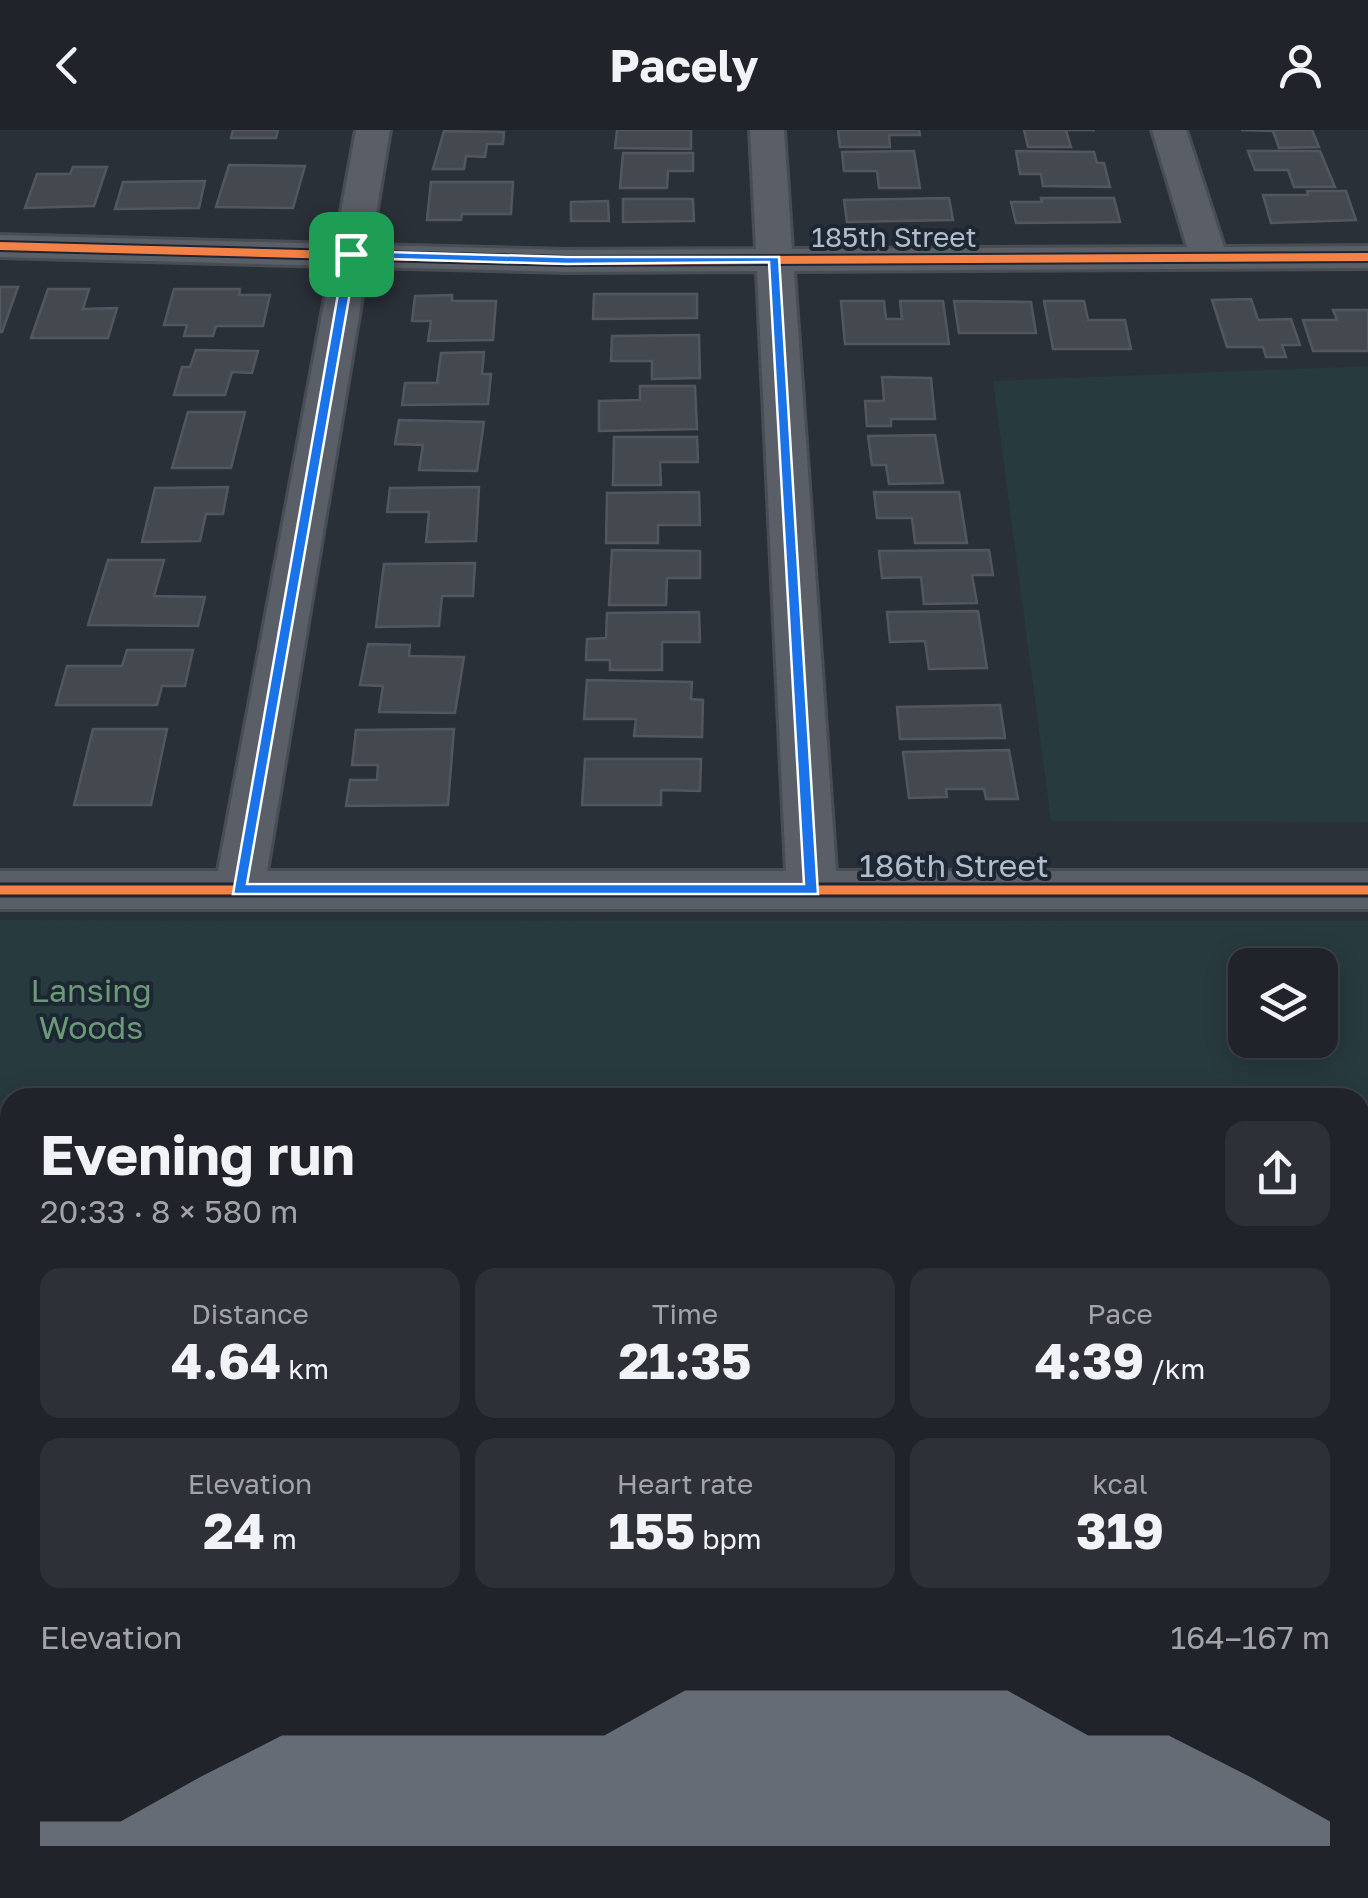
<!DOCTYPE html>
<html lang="en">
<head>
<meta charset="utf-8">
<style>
	:root { --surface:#20242a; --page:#2d3036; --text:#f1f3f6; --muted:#a2a4a8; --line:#3d4147; --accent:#848b96 }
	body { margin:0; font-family:"Golos Text",sans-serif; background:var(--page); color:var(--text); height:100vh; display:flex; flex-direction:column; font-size:38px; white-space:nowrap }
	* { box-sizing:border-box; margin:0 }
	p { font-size:32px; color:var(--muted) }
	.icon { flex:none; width:55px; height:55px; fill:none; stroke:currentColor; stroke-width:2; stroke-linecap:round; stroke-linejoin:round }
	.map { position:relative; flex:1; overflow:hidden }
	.panel { position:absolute; left:0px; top:958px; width:1370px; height:812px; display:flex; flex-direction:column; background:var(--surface); border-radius:30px 30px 0 0; box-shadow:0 5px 25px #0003,0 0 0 2px var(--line) }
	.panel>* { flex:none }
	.fabs { position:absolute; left:1228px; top:818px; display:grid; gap:20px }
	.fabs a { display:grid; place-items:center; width:110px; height:110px; border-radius:20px; background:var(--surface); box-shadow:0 5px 25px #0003,0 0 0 2px var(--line); font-size:50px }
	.pin { position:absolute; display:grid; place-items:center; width:85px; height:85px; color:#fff; margin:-42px; border-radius:20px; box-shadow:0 5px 15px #0006 }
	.round { display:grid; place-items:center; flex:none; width:105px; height:105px; border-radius:20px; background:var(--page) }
	.overview { display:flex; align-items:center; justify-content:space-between; height:170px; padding:0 40px }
	h1 { font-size:55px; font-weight:700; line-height:75px }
	.stats { display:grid; grid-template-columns:repeat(3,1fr); gap:15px; height:170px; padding:10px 40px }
	.stats div { display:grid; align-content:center; border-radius:20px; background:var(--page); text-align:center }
	.stats b { font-size:50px; font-weight:700 }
	.stats small { font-size:28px; font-weight:400 }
	.stats p { font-size:28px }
	.chart { height:280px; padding:20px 40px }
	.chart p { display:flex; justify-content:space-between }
	.chart svg { width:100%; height:180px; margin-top:10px; fill:var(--accent); opacity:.7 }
	header { display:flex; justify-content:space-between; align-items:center; height:130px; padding:0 40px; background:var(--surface); font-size:45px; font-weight:700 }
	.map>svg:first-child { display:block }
	.green { fill:#273a3e; fill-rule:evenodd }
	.building { fill:#444950; stroke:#52575f; stroke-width:2.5 }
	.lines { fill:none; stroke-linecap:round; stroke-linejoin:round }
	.minor-casing { stroke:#484c53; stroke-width:6 }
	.minor { fill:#5a5e66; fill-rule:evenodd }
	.cycleway-far1-casing { stroke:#1d2633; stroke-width:12 }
	.cycleway-casing { stroke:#1d2633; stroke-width:15 }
	.cycleway-far1 { stroke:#f48246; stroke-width:8 }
	.cycleway { stroke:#f48246; stroke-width:9 }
	.route { fill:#1a73e8; stroke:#fff; stroke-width:2.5; fill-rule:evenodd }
	.labels { text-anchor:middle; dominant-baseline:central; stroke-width:8; stroke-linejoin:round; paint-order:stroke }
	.far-street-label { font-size:28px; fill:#b4bcc9; stroke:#1d2633 }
	.street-label { font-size:32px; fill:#b4bcc9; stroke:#1d2633 }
	.park-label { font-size:32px; fill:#6b9a76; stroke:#1d2633 }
</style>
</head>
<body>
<header><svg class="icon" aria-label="back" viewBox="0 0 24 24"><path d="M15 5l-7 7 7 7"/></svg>Pacely<svg class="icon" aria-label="person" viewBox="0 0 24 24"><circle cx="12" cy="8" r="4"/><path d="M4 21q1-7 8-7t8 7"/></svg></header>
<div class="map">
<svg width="1368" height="1768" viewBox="0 0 1368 1768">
	<rect width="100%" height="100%" fill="#2a3038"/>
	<g class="green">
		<polygon points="1368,236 1368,692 1051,691 993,251"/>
		<path d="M0,790L1368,791V1768H0ZM1245,835H1320V910H1245ZM10,968H1360V1760H10Z"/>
	</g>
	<g class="building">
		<polygon points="233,0 278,0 276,8 231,8"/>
		<polygon points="617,0 691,0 691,19 615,18"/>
		<polygon points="838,0 919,0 920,5 889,5 890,17 840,17"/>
		<polygon points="1024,0 1095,0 1066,0 1071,17 1028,17"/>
		<polygon points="1312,0 1319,17 1279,18 1273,1 1241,0"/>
		<polygon points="444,1 504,2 503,14 487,14 485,27 466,26 464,39 433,39"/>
		<polygon points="914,21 920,58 879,58 877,41 844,41 842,22"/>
		<polygon points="1016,21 1094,22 1097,33 1104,33 1110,57 1043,56 1041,44 1020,44"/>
		<polygon points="1248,21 1320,21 1335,57 1294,57 1288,40 1255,40"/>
		<polygon points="623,23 693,23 693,41 668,41 667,58 620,58"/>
		<polygon points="229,35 305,36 293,78 216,77"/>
		<polygon points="73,37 107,37 94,76 25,78 37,44 70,44"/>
		<polygon points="205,51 199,78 115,79 123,52"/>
		<polygon points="431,52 513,52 511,84 462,84 461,90 427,90"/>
		<polygon points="1307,61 1346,61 1356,90 1271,93 1263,65 1308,65"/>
		<polygon points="949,68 953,90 847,92 844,70"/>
		<polygon points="1041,68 1114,68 1120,92 1016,93 1011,72 1042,72"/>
		<polygon points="623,69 693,69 694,91 623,92"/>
		<polygon points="608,71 609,91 571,91 571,72"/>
		<polygon points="0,157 18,157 2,202 0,202"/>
		<polygon points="48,159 89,159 83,179 117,178 108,208 31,208"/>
		<polygon points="174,159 240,159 239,165 270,165 263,196 216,196 213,206 184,206 187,195 164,195"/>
		<polygon points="594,164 697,164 697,188 593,189"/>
		<polygon points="452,165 452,171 496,171 493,210 428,211 431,191 412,191 415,166"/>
		<polygon points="1251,169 1258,190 1291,189 1300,215 1282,215 1286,227 1266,227 1263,217 1227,217 1212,170"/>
		<polygon points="841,171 884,171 886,189 902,189 900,171 943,171 949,214 845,214"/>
		<polygon points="954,171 1031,172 1036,203 959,203"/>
		<polygon points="1044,171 1084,171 1088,190 1125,190 1131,219 1053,219"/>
		<polygon points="1333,180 1368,180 1368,221 1313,221 1303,190 1337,190"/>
		<polygon points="699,205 700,248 652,249 652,231 611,231 612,206"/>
		<polygon points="196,220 258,221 252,243 232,242 225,265 174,265 182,237 190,237"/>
		<polygon points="484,222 482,244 491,244 488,274 402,275 405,253 437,253 441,223"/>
		<polygon points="882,247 931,248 935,289 891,289 891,296 867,296 865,271 884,271"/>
		<polygon points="640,256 695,256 697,299 599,301 599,271 640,270"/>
		<polygon points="188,282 245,282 231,338 172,338"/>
		<polygon points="399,290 484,292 477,341 419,340 423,315 395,314"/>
		<polygon points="935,305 943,353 889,354 886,335 872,335 868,306"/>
		<polygon points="614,307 697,307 698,332 660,332 661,355 613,355"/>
		<polygon points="228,357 223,384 206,384 200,411 142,412 155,358"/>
		<polygon points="479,357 476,411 426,412 429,382 387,382 390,358"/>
		<polygon points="699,362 700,395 658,395 658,413 606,413 607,363"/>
		<polygon points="874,362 959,362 967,413 915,413 912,388 877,388"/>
		<polygon points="612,420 700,421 700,448 667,448 666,475 609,475"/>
		<polygon points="989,420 993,445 972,445 977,473 924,474 921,447 882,448 879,421"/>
		<polygon points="108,430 164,430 154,466 205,467 198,496 88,495"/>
		<polygon points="475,433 473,466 442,466 439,496 376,497 384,434"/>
		<polygon points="978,481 987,538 929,539 925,511 890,512 887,482"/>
		<polygon points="699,482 700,512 662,512 662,540 610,540 610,530 586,530 587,509 606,508 607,483"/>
		<polygon points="368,514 410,515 409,526 464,527 455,583 379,582 383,556 360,555"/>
		<polygon points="127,520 193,520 185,556 162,556 157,575 56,575 67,536 122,536"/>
		<polygon points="587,550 692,552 691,569 703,570 702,607 634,606 636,589 584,589"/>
		<polygon points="1000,575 1005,608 900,609 897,577"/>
		<polygon points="93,599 167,599 151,675 74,675"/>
		<polygon points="454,599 448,675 346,676 350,650 377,650 378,635 352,635 356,600"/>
		<polygon points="1009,620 1018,669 986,669 984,659 946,659 947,667 909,668 903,622"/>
		<polygon points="585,629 701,629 700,661 661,660 661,675 582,675"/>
	</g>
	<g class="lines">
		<defs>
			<path id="minor" d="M356,0H390L371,115L567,120L756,119L750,0H784L792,119L1187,117L1152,0H1186L1224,117L1368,116V138L794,141L836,741H1368V779H0V741H218L331,136L0,127V105L335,114ZM367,137L567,142L757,141L786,741H267Z"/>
		</defs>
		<use href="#minor" class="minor-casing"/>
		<use href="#minor" class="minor"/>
		<defs>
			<polyline id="cycleway-far1" points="0,116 567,131 1368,127"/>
			<polyline id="cycleway" points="0,760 1368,760"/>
		</defs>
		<use href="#cycleway-far1" class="cycleway-far1-casing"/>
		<use href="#cycleway" class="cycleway-casing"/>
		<use href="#cycleway-far1" class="cycleway-far1"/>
		<use href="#cycleway" class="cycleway"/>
	</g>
	<path class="route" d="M351,121L567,127H779L818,764H233L345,124ZM356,128L567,134L769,132L804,754H247Z"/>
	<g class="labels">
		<g class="far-street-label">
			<text x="894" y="106">185th Street</text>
		</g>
		<g class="street-label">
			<text x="954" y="735">186th Street</text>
		</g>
		<g class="park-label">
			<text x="91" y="860">Lansing<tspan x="91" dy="37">Woods</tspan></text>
		</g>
	</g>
</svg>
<div class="fabs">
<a><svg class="icon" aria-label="layers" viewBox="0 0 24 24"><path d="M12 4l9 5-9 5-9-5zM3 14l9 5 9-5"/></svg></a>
</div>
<div class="pin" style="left:351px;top:124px;background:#1e9e55"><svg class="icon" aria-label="arrive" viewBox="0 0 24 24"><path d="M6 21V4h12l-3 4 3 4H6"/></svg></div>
<section class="panel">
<div class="overview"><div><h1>Evening run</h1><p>20:33 · 8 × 580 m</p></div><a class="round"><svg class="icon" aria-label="share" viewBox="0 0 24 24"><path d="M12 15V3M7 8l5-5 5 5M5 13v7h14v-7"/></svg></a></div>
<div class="stats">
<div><p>Distance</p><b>4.64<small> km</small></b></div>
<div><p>Time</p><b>21:35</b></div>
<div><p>Pace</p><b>4:39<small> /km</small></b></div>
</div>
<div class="stats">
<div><p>Elevation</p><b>24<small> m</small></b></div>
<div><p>Heart rate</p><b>155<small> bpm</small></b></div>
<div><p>kcal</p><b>319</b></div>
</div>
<div class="chart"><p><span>Elevation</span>164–167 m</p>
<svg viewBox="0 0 160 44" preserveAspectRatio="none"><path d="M0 44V38L10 38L20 27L30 17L40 17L50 17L60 17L70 17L80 6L90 6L100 6L110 6L120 6L130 17L140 17L150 27L160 38V44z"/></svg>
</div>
</section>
</div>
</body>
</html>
